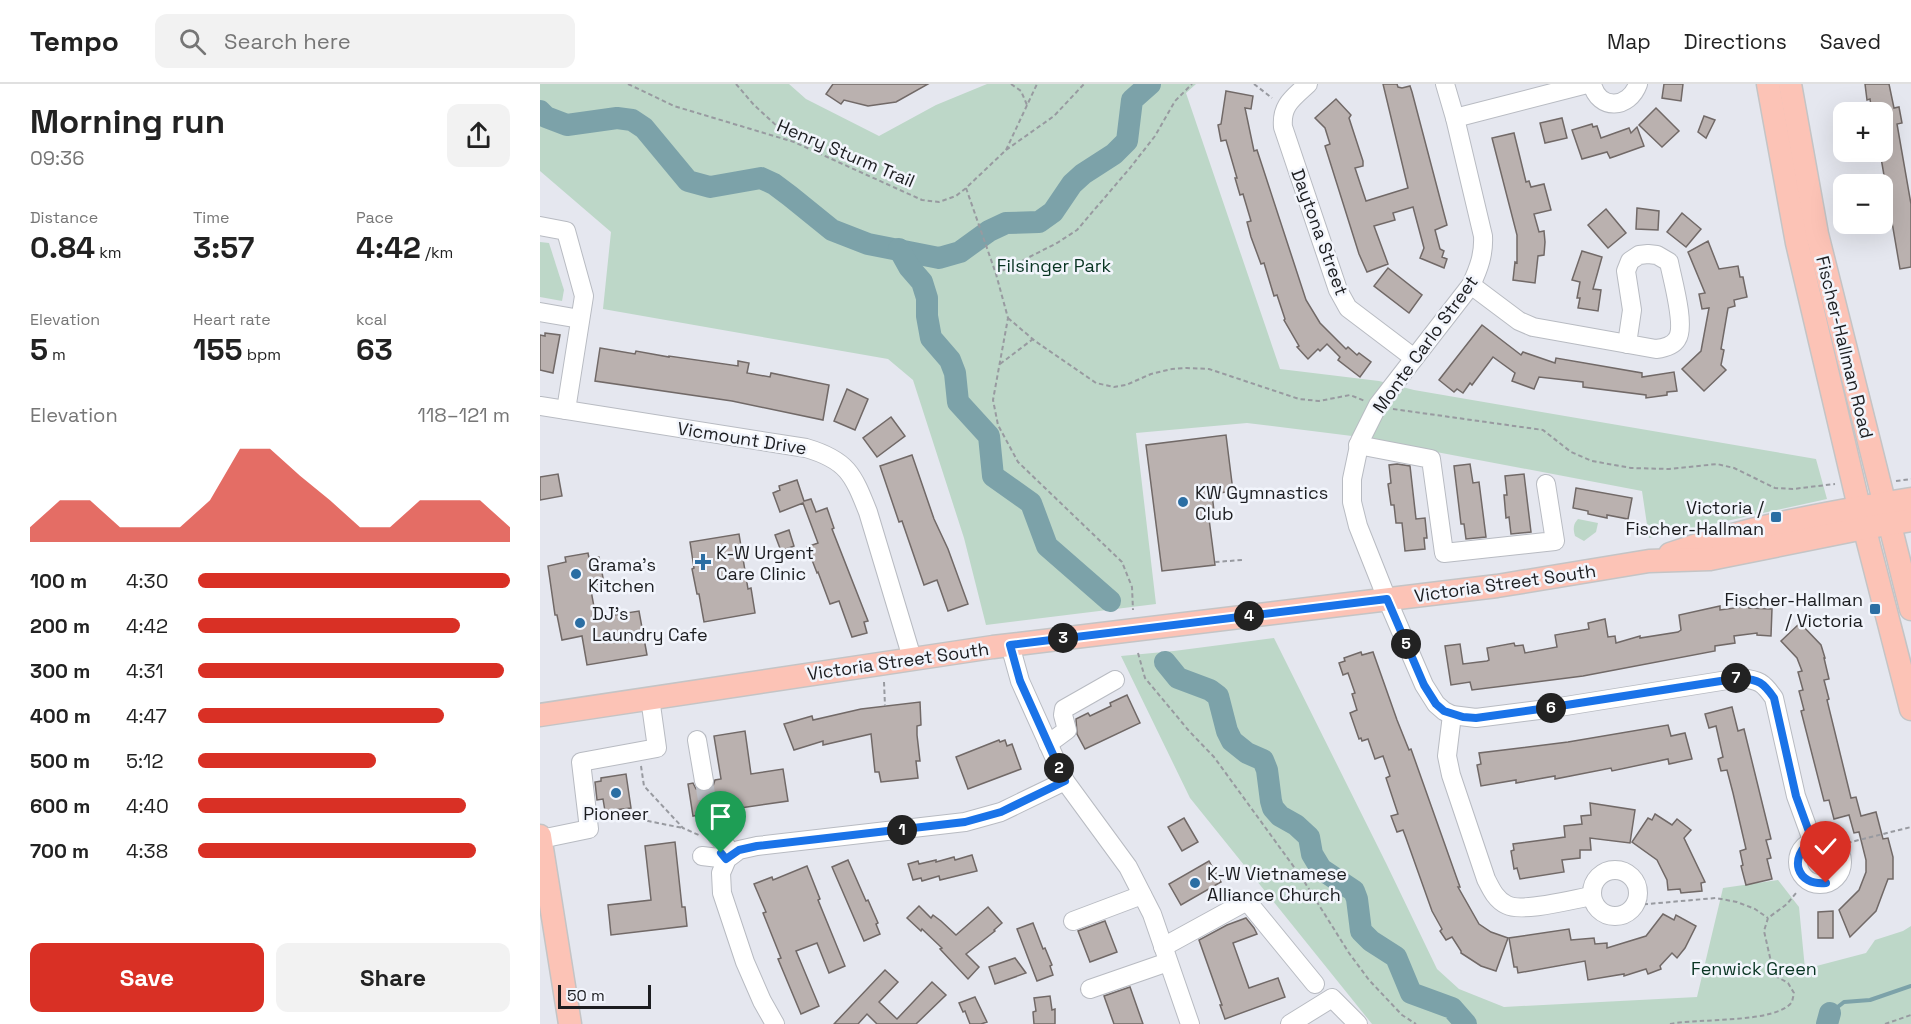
<!DOCTYPE html>
<html lang="en">
<head>
<meta charset="utf-8">
<style>
	:root { --surface:#fff; --page:#f2f2f2; --text:#222; --muted:#767676; --line:#e0e0e0; --accent:#d93025 }
	body { margin:0; font-family:"Space Grotesk",sans-serif; background:var(--page); color:var(--text); height:100vh; display:flex; flex-direction:column; font-size:22px; white-space:nowrap }
	* { box-sizing:border-box; margin:0 }
	p { font-size:20px; color:var(--muted) }
	.icon { flex:none; width:33px; height:33px; fill:none; stroke:currentColor; stroke-width:2; stroke-linecap:round; stroke-linejoin:round }
	.map { position:relative; flex:1; overflow:hidden }
	.side { display:flex; flex-direction:column; background:var(--surface); width:540px }
	.side>* { flex:none }
	.fabs { position:absolute; left:1293px; top:18px; display:grid; gap:12px }
	.fabs a { display:grid; place-items:center; width:60px; height:60px; border-radius:12px; background:var(--surface); box-shadow:0 6px 24px #0002; font-size:30px }
	.scale { position:absolute; left:18px; bottom:15px; width:93px; box-sizing:border-box; padding-left:6px; border:3px solid #1c1d20; border-top:0; font-size:16px; line-height:21px; white-space:nowrap; color:#1c1d20; -webkit-text-stroke:4px #f2f5fc; paint-order:stroke }
	.pin { position:absolute; display:grid; place-items:center; width:51px; height:51px; color:#fff; margin:-62px -26px; border-radius:50% 50% 50% 0; rotate:-45deg; box-shadow:0 0 6px #0007 }
	.pin .icon { rotate:45deg }
	.km { position:absolute; width:30px; height:30px; margin:-15px; border-radius:50%; background:#222; color:#fff; font-size:16px; line-height:30px; text-align:center }
	.round { display:grid; place-items:center; flex:none; width:63px; height:63px; border-radius:12px; background:var(--page) }
	.overview { display:flex; align-items:center; justify-content:space-between; height:102px; padding:0 30px }
	h1 { font-size:33px; font-weight:800; line-height:45px }
	.stats { display:grid; grid-template-columns:repeat(3,1fr); gap:9px; height:102px; padding:6px 30px }
	.stats div { display:grid; align-content:center }
	.stats b { font-size:30px; font-weight:800 }
	.stats small { font-size:16px; font-weight:400 }
	.stats p { font-size:16px }
	.chart { height:168px; padding:12px 30px }
	.chart p { display:flex; justify-content:space-between }
	.chart svg { width:100%; height:108px; margin-top:6px; fill:var(--accent); opacity:.7 }
	.action { display:flex; gap:12px; margin-top:auto; padding:12px 30px }
	.action a { flex:1; height:69px; border-radius:12px; background:var(--accent); color:#fff; font-size:24px; font-weight:800; line-height:69px; text-align:center }
	.action a+a { background:var(--page); color:var(--text) }
	ul { padding:0 30px; list-style:none; font-size:20px }
	li { display:grid; grid-template-columns:96px 72px 1fr; align-items:center; height:45px }
	li i { height:15px; border-radius:8px; background:var(--accent) }
	header { display:flex; align-items:center; gap:36px; box-sizing:border-box; height:84px; padding:0 30px; background:var(--surface); border-bottom:2px solid var(--line) }
	header strong { font-size:28px }
	nav { display:flex; gap:33px; margin-inline-start:auto; font-size:21px }
	.search { width:420px; height:54px; background:var(--page); display:flex; align-items:center; gap:15px; box-sizing:border-box; padding:0 21px; border-radius:12px; color:var(--muted); font-size:22px }
	main { display:flex; flex:1; min-height:0 }
	.map>svg:first-child { display:block }
	.green { fill:#bdd7c8 }
	.lines { fill:none; stroke-linecap:round; stroke-linejoin:round }
	.stream { stroke:#7ca2a9; stroke-width:4 }
	.river { stroke:#7ca2a9; stroke-width:22 }
	.building { fill:#bab1af; stroke:#716967; stroke-width:1.5 }
	.minor-tunnel { stroke:#bdbfc6; stroke-width:18; stroke-dasharray:18 9; stroke-linecap:butt }
	.minor-casing { stroke:#b8bbc2; stroke-width:20 }
	.major-casing { stroke:#c4c4c5; stroke-width:25 }
	.path { stroke:#989aa0; stroke-width:2; stroke-dasharray:4.5 3; stroke-linecap:butt }
	.minor { stroke:#fff; stroke-width:18 }
	.major { stroke:#fcc3b6; stroke-width:22 }
	.route-casing { stroke:#fff; stroke-width:12 }
	.route { stroke:#1a73e8; stroke-width:8 }
	.poi-dot { fill:#2b6ea3; stroke:#f2f5fc; stroke-width:2 }
	.labels { text-anchor:middle; dominant-baseline:central; stroke-width:5; stroke-linejoin:round; paint-order:stroke }
	.street-label { font-size:18px; fill:#1c1d20; stroke:#f2f5fc }
	.park-label { font-size:18px; fill:#083422; stroke:#f2f5fc }
	.poi-label { font-size:18px; fill:#1c1d20; stroke:#f2f5fc; text-anchor:start }
</style>
</head>
<body>
<header>
<strong>Tempo</strong>
<div class="search"><svg class="icon" aria-label="search" viewBox="0 0 24 24"><circle cx="10" cy="10" r="6"/><path d="M15 15l6 6"/></svg>Search here</div>
<nav><a>Map</a><a>Directions</a><a>Saved</a></nav>
</header>
<main>
<section class="side">
<div class="overview"><div><h1>Morning run</h1><p>09:36</p></div><a class="round"><svg class="icon" aria-label="share" viewBox="0 0 24 24"><path d="M12 15V3M7 8l5-5 5 5M5 13v7h14v-7"/></svg></a></div>
<div class="stats">
<div><p>Distance</p><b>0.84<small> km</small></b></div>
<div><p>Time</p><b>3:57</b></div>
<div><p>Pace</p><b>4:42<small> /km</small></b></div>
</div>
<div class="stats">
<div><p>Elevation</p><b>5<small> m</small></b></div>
<div><p>Heart rate</p><b>155<small> bpm</small></b></div>
<div><p>kcal</p><b>63</b></div>
</div>
<div class="chart"><p><span>Elevation</span>118–121 m</p>
<svg viewBox="0 0 160 44" preserveAspectRatio="none"><path d="M0 44V38L10 27L20 27L30 38L40 38L50 38L60 27L70 6L80 6L90 17L100 27L110 38L120 38L130 27L140 27L150 27L160 38V44z"/></svg>
</div>
<ul>
<li><b>100 m</b>4:30<i style="width:100%"></i></li>
<li><b>200 m</b>4:42<i style="width:84%"></i></li>
<li><b>300 m</b>4:31<i style="width:98%"></i></li>
<li><b>400 m</b>4:47<i style="width:79%"></i></li>
<li><b>500 m</b>5:12<i style="width:57%"></i></li>
<li><b>600 m</b>4:40<i style="width:86%"></i></li>
<li><b>700 m</b>4:38<i style="width:89%"></i></li>
</ul>
<div class="action"><a>Save</a><a>Share</a></div>
</section>
<div class="map">
<svg width="1371" height="940" viewBox="0 0 1371 940">
	<rect width="100%" height="100%" fill="#e5e7ef"/>
	<g class="green">
		<polygon points="0,0 249,0 266,15 339,52 396,21 447,0 656,0 646,9 740,285 839,297 874,306 1276,375 1287,415 1109,454 1102,407 812,352 707,339 596,349 616,520 446,541 424,454 373,296 348,275 63,225 71,148 0,87"/>
		<polygon points="0,158 9,159 24,206 22,217 0,213"/>
		<path d="M1038,435L1058,439L1056,448L1044,457L1035,452C1033,445 1033,440 1038,435Z"/>
		<polygon points="734,554 846,779 897,885 919,905 964,923 1157,913 1183,804 1238,796 1259,823 1265,885 1326,869 1335,856 1363,847 1371,842 1371,940 832,940 650,714 581,572 634,567"/>
	</g>
	<g class="lines">
		<polyline class="stream" points="1290,929 1304,918 1330,916 1371,902"/>
		<g class="river">
			<polyline points="0,27 6,33 27,41 77,34 92,36 104,44 148,97 170,103 221,94 234,100 250,112 292,146 328,160 399,174 420,168 449,147 466,139 499,138 513,128 532,100 543,90 574,70 587,57 592,16 610,0"/>
			<polyline points="359,165 369,183 382,198 387,214 387,232 391,254 410,276 415,289 418,318 449,352 453,392 491,419 507,462 570,517"/>
			<polyline points="625,578 638,594 670,606 678,612 687,647 692,657 707,669 723,676 727,686 731,717 733,724 740,732 756,741 769,753 772,770 781,785 814,807 817,815 821,847 831,857 856,873 871,909 912,924 926,940"/>
			<polyline points="1287,940 1290,929"/>
		</g>
	</g>
	<g class="building">
		<polygon points="293,0 388,0 356,18 328,22 304,16 301,20 286,10"/>
		<polygon points="843,0 857,0 858,3 862,4 870,2 872,8 907,141 895,146 900,165 904,167 902,173 907,175 904,184 880,174 884,164 873,123 853,129 855,136 834,142 848,180 827,188 819,170 785,62 790,60 785,44 775,34 796,15 811,31 809,34 823,77 823,82 815,84 826,117 868,104"/>
		<polygon points="1124,0 1143,0 1141,17 1122,14"/>
		<polygon points="1325,0 1349,0 1354,24 1359,23 1362,39 1357,40 1371,120 1371,183 1360,185 1340,68 1342,68 1342,28 1332,28 1330,15 1327,16"/>
		<polygon points="686,7 713,12 711,25 705,24 714,67 717,66 766,216 780,239 806,265 808,263 817,271 819,269 831,278 820,293 798,276 800,273 787,260 780,267 778,265 768,275 757,263 759,262 744,236 745,235 737,211 734,212 724,179 721,180 711,153 707,138 711,137 703,110 700,111 695,94 697,94 686,56 681,57 678,41 681,40"/>
		<polygon points="1116,24 1139,47 1122,63 1099,41"/>
		<polygon points="1164,32 1175,36 1166,54 1158,48"/>
		<polygon points="1022,34 1027,54 1005,59 1000,39"/>
		<polygon points="1052,40 1053,43 1057,42 1061,54 1089,44 1091,49 1097,43 1104,62 1076,72 1070,74 1067,68 1042,75 1032,46"/>
		<polygon points="974,49 986,98 989,97 991,103 1004,100 1011,126 994,130 999,148 1004,147 1005,158 1004,171 998,172 995,199 973,196 975,178 977,179 977,151 952,54"/>
		<polygon points="1097,124 1119,127 1118,146 1096,145"/>
		<polygon points="1066,125 1086,149 1068,164 1048,141"/>
		<polygon points="1142,129 1161,145 1146,163 1127,148"/>
		<polygon points="1168,157 1179,185 1198,182 1200,193 1203,193 1207,213 1194,216 1195,222 1188,224 1181,265 1184,266 1181,281 1186,286 1164,307 1142,285 1161,267 1169,224 1162,225 1159,210 1165,209 1148,168"/>
		<polygon points="1042,167 1062,173 1053,205 1061,206 1058,227 1038,224 1040,214 1037,214 1040,198 1032,196"/>
		<polygon points="848,184 882,211 869,229 834,202"/>
		<polygon points="942,241 981,271 983,268 1015,279 1016,274 1102,289 1102,293 1134,288 1137,307 1127,308 1127,311 1106,314 1106,311 1043,303 1043,298 999,293 994,305 972,297 975,289 953,273 932,301 930,299 923,309 917,305 914,308 899,296"/>
		<polygon points="5,249 20,251 13,289 0,286 0,251 5,252"/>
		<polygon points="60,264 95,270 96,267 129,273 129,272 198,282 198,277 209,279 207,289 230,293 231,289 289,301 283,336 192,317 55,297"/>
		<polygon points="307,305 328,315 315,346 294,337"/>
		<polygon points="351,333 365,352 337,373 323,354"/>
		<polygon points="686,351 693,407 672,410 674,427 668,427 675,481 622,487 606,361"/>
		<polygon points="372,371 394,435 408,465 428,520 408,527 397,496 384,501 362,437 359,438 340,382"/>
		<polygon points="857,380 870,382 876,435 885,434 887,454 884,454 885,465 865,467 862,439 856,439 854,421 851,421 848,400 851,399 849,381"/>
		<polygon points="930,380 933,399 939,398 946,453 926,455 924,440 921,440 914,382"/>
		<polygon points="18,390 22,412 0,416 0,393"/>
		<polygon points="984,390 991,448 971,450 969,433 966,434 964,411 967,411 965,392"/>
		<polygon points="257,396 264,417 271,415 276,428 287,424 294,444 292,445 328,537 324,538 327,549 312,553 299,517 290,520 278,488 277,489 267,463 278,459 263,419 240,428 233,409 240,406 239,402"/>
		<polygon points="1036,404 1092,414 1088,435 1067,431 1067,434 1048,430 1048,427 1033,424"/>
		<polygon points="249,446 254,462 241,467 235,451"/>
		<polygon points="199,450 208,505 211,504 215,529 164,538 159,510 157,510 152,485 154,484 150,458"/>
		<polygon points="48,469 49,474 59,473 64,499 50,501 56,534 99,527 107,571 47,581 42,552 22,556 17,531 15,531 8,482 26,478 25,473"/>
		<polygon points="1180,522 1180,526 1209,522 1209,524 1232,525 1231,552 1217,551 1217,549 1194,552 1195,559 1175,562 1175,567 1043,592 932,606 930,598 911,601 905,562 920,560 923,580 947,577 949,576 947,564 974,559 975,562 983,561 985,569 1017,563 1015,551 1049,545 1048,539 1065,535 1068,553 1075,552 1076,559 1100,552 1100,554 1138,548 1141,546 1139,531"/>
		<polygon points="1260,539 1281,561 1285,574 1284,574 1289,595 1284,596 1289,615 1287,616 1311,714 1316,713 1321,732 1336,728 1343,755 1348,754 1353,773 1353,795 1348,795 1336,827 1310,853 1299,826 1319,806 1326,788 1326,776 1319,748 1314,749 1309,731 1294,735 1289,716 1284,717 1261,627 1264,626 1259,607 1263,606 1258,588 1262,587 1257,574 1241,557"/>
		<polygon points="821,568 822,571 833,568 857,636 869,666 871,665 916,792 920,803 918,803 939,840 951,848 968,854 956,887 941,882 921,869 921,867 912,853 906,856 900,847 902,845 892,827 866,754 863,746 857,748 851,732 858,730 846,694 850,692 843,672 835,675 828,655 822,657 821,654 819,655 810,629 817,626 812,610 815,609 808,589 803,591 799,579 805,577 804,574"/>
		<polygon points="587,611 600,639 545,665 537,650 536,635 548,629 550,632 571,622 570,619"/>
		<polygon points="380,618 381,641 377,642 377,651 380,677 376,677 378,694 341,698 339,688 335,688 331,650 283,661 283,657 254,666 244,640 272,632 273,636 321,625"/>
		<polygon points="1192,623 1198,647 1204,645 1231,755 1226,756 1231,774 1227,775 1232,795 1206,801 1201,782 1203,781 1200,767 1206,765 1193,709 1187,686 1181,687 1178,675 1183,673 1176,642 1169,644 1165,630"/>
		<polygon points="1128,641 1131,652 1145,649 1152,675 1129,680 1128,675 1072,687 1071,684 1015,695 1015,692 976,699 976,696 941,702 937,681 941,680 939,669 1028,658"/>
		<polygon points="205,647 211,690 243,685 248,717 180,727 176,720 166,718 160,722 158,731 153,732 148,700 153,699 156,705 165,708 172,705 175,696 181,695 174,652"/>
		<polygon points="459,656 460,658 465,656 467,662 472,660 481,685 428,705 416,673"/>
		<polygon points="86,690 91,724 65,727 63,715 57,716 55,698 61,697 61,694"/>
		<polygon points="1050,719 1095,726 1090,759 1050,754 1051,766 1040,766 1040,774 1022,776 1024,788 980,795 977,784 974,785 971,767 974,766 973,760 1025,753 1024,742 1042,740 1041,732 1051,731"/>
		<polygon points="1115,730 1132,741 1137,735 1151,746 1144,754 1165,798 1161,799 1162,807 1141,809 1140,805 1128,806 1127,796 1117,776 1092,758 1108,734 1112,736"/>
		<polygon points="644,734 658,758 642,767 628,743"/>
		<polygon points="135,758 142,823 145,823 147,842 71,851 68,821 111,816 105,762"/>
		<polygon points="432,771 437,787 400,796 399,792 382,797 381,794 373,796 368,780 378,777 379,780 396,776 396,778 414,773 415,776"/>
		<polygon points="308,776 326,817 328,816 338,839 336,840 340,850 324,857 292,783"/>
		<polygon points="669,777 681,798 641,821 629,800"/>
		<polygon points="267,782 280,815 278,816 305,882 289,889 277,859 256,867 279,922 261,930 238,875 241,874 223,829 226,828 214,800 232,793 233,796"/>
		<polygon points="379,822 391,834 393,831 401,837 416,851 448,823 462,839 454,846 455,847 426,870 439,883 428,895 400,865 402,864 382,845 381,847 367,834"/>
		<polygon points="1293,827 1293,854 1278,854 1278,828"/>
		<polygon points="1123,830 1134,836 1136,831 1156,842 1145,864 1137,874 1132,869 1120,882 1121,885 1108,890 1106,885 1084,892 1084,890 1048,896 1045,877 978,889 977,883 974,883 969,854 1029,845 1031,856 1054,854 1055,860 1067,859 1067,864 1106,852"/>
		<polygon points="706,834 714,844 717,850 693,859 709,904 738,894 745,913 685,935 680,921 682,921 659,856 687,841"/>
		<polygon points="565,837 577,868 550,878 538,847"/>
		<polygon points="493,839 503,865 505,864 512,881 510,882 513,891 497,897 477,845"/>
		<polygon points="475,874 486,889 455,900 449,883"/>
		<polygon points="345,886 358,898 339,918 357,935 392,898 406,911 376,940 337,940 327,930 318,940 294,940"/>
		<polygon points="590,903 603,940 574,940 564,912"/>
		<polygon points="510,912 512,926 515,925 515,940 494,940 493,928 496,927 494,914"/>
		<polygon points="435,913 447,938 441,940 430,940 425,927 423,928 419,919"/>
	</g>
	<g class="lines">
		<polyline class="minor-tunnel" points="164,697 169,729"/>
		<defs>
			<g id="minor">
				<path d="M768,0C753,14 741,21 743,43L798,206L808,224L874,274"/>
				<path d="M905,0L915,34L943,152C944,170 939,184 931,201L838,321L820,357L812,395V418L818,442L847,515L884,601L896,620L904,627L912,631L936,634L1007,625L1200,594C1219,596 1223,598 1234,614L1256,712L1272,756"/>
				<path d="M1052,0C1059,27 1089,25 1098,0"/>
				<polyline points="915,34 1047,0"/>
				<polyline points="0,142 26,147 44,212 26,326"/>
				<path d="M931,201L979,237L993,243L1116,265C1124,264 1133,262 1137,255C1146,242 1132,194 1129,178L1117,171L1108,170L1099,171L1090,177L1086,187L1092,226L1087,260"/>
				<polyline points="0,228 40,235"/>
				<path d="M0,322L266,364C307,376 313,390 328,428L372,574"/>
				<polyline points="818,361 891,375 904,469 1015,457 1006,400"/>
				<polyline points="470,561 480,597 525,697 588,783 612,830 650,940"/>
				<path d="M912,631L907,672L911,691L946,795C951,805 956,816 967,821C982,829 1034,815 1052,812"/>
				<polyline points="157,656 164,697"/>
				<polyline points="508,660 527,646 523,631 524,625 575,596"/>
				<polyline points="169,729 177,752 193,770"/>
				<polyline points="1,755 49,745 41,678 117,664 110,614"/>
				<circle cx="1280" cy="778" r="22"/>
				<polyline points="162,772 179,774 185,778"/>
				<circle cx="1075" cy="809" r="23"/>
				<polyline points="533,837 602,811"/>
				<polyline points="623,863 707,817 775,900"/>
				<polyline points="550,905 628,878"/>
				<polyline points="235,940 222,917 205,878 182,809 181,789 187,775 199,766 217,762 425,738 461,728 525,697"/>
				<polyline points="750,940 792,914 818,940"/>
			</g>
			<g id="major">
				<polyline points="1228,0 1257,159 1319,423 1371,625"/>
				<polyline points="1250,0 1277,150 1371,525"/>
				<path d="M1130,470C1208,443 1290,428 1371,415"/>
				<polyline points="0,631 453,563 957,502 1109,477 1170,475 1324,444 1371,436"/>
				<polyline points="0,752 30,940"/>
			</g>
		</defs>
		<use href="#minor" class="minor-casing"/>
		<use href="#major" class="major-casing"/>
		<g class="path">
			<polyline points="88,0 134,22 254,58 382,116 399,118 416,112 426,104 466,66 514,32 544,0"/>
			<polyline points="196,0 214,21 252,56"/>
			<polyline points="471,0 481,7 487,21"/>
			<polyline points="714,0 732,14"/>
			<polyline points="466,66 497,0"/>
			<polyline points="426,104 456,190 468,234 453,316 458,341 478,378 582,478 592,503 593,526"/>
			<polyline points="456,190 517,159 537,146 590,84 615,52 635,17 652,0"/>
			<polyline points="468,234 495,257 556,299 574,303 586,301 611,290 632,285 647,284 669,285 759,315 779,317 810,311 825,317"/>
			<polyline points="460,280 493,255"/>
			<polyline points="853,325 1003,346 1031,368 1052,377 1091,384 1129,385 1177,380 1194,384 1235,404 1253,405 1295,400"/>
			<polyline points="1356,397 1371,395"/>
			<polyline points="675,478 702,476"/>
			<polyline points="598,569 605,594 649,647 674,673 762,794 809,869 829,896 862,931 876,940"/>
			<polyline points="344,598 345,622"/>
			<polyline points="101,682 104,702 143,744 161,752"/>
			<polyline points="63,728 143,744"/>
			<polyline points="1307,759 1371,743"/>
			<polyline points="1096,821 1176,814 1197,818 1215,825 1228,834"/>
			<path d="M1130,940C1156,934 1236,940 1252,918C1252,918 1254,909 1254,909L1248,899L1234,891L1224,847L1228,834L1247,820L1256,809"/>
			<polyline points="1345,940 1371,931"/>
		</g>
		<use href="#minor" class="minor"/>
		<use href="#major" class="major"/>
	</g>
	<g class="lines">
		<defs>
			<path id="route" d="M181,769L186,775L199,766L217,762L425,738L461,728L525,697L480,597L470,561L847,515L884,601L896,620L904,627L923,633L936,634L1007,624L1200,594C1219,596 1223,598 1234,614L1256,712L1272,756C1248,773 1256,802 1286,799"/>
		</defs>
		<use href="#route" class="route-casing"/>
		<use href="#route" class="route"/>
	</g>
	<g class="poi-dot">
		<circle cx="643" cy="418" r="6"/>
		<rect x="1230" y="427" width="12" height="12" rx="3"/>
		<path d="M160 469h6v6h6v6h-6v6h-6v-6h-6v-6h6z"/>
		<circle cx="36" cy="490" r="6"/>
		<rect x="1329" y="519" width="12" height="12" rx="3"/>
		<circle cx="40" cy="539" r="6"/>
		<circle cx="76" cy="709" r="6"/>
		<circle cx="655" cy="799" r="6"/>
	</g>
	<g class="labels">
		<g class="street-label">
			<text transform="translate(306 69) rotate(23)">Henry Sturm Trail</text>
			<text transform="translate(780 148) rotate(70)">Daytona Street</text>
			<text transform="translate(885 260) rotate(-54)">Monte Carlo Street</text>
			<text transform="translate(1305 263) rotate(76)">Fischer-Hallman Road</text>
			<text transform="translate(202 354) rotate(9)">Vicmount Drive</text>
			<text transform="translate(965 499) rotate(-8)">Victoria Street South</text>
			<text transform="translate(358 577) rotate(-8)">Victoria Street South</text>
		</g>
		<g class="park-label">
			<text x="514" y="181">Filsinger Park</text>
			<text x="1214" y="884">Fenwick Green</text>
		</g>
		<g class="poi-label">
			<text x="655" y="408">KW Gymnastics<tspan x="655" dy="21">Club</tspan></text>
			<text x="1224" y="423" text-anchor="end">Victoria /<tspan x="1224" dy="21">Fischer-Hallman</tspan></text>
			<text x="176" y="468">K-W Urgent<tspan x="176" dy="21">Care Clinic</tspan></text>
			<text x="48" y="480">Grama's<tspan x="48" dy="21">Kitchen</tspan></text>
			<text x="1323" y="515" text-anchor="end">Fischer-Hallman<tspan x="1323" dy="21">/ Victoria</tspan></text>
			<text x="52" y="529">DJ's<tspan x="52" dy="21">Laundry Cafe</tspan></text>
			<text x="76" y="729" text-anchor="middle">Pioneer</text>
			<text x="667" y="789">K-W Vietnamese<tspan x="667" dy="21">Alliance Church</tspan></text>
		</g>
	</g>
</svg>
<div class="fabs">
<a>+</a>
<a>−</a>
</div>
<div class="scale">50 m</div>
<div class="pin" style="left:181px;top:769px;background:#1e9e55"><svg class="icon" aria-label="arrive" viewBox="0 0 24 24"><path d="M6 21V4h12l-3 4 3 4H6"/></svg></div>
<div class="pin" style="left:1286px;top:799px;background:#d93025"><svg class="icon" aria-label="check" viewBox="0 0 24 24"><path d="M5 12l5 5 9-10"/></svg></div>
<b class="km" style="left:362px;top:746px">1</b>
<b class="km" style="left:519px;top:684px">2</b>
<b class="km" style="left:523px;top:554px">3</b>
<b class="km" style="left:709px;top:532px">4</b>
<b class="km" style="left:866px;top:560px">5</b>
<b class="km" style="left:1011px;top:624px">6</b>
<b class="km" style="left:1196px;top:594px">7</b>
</div>
</main>
</body>
</html>
